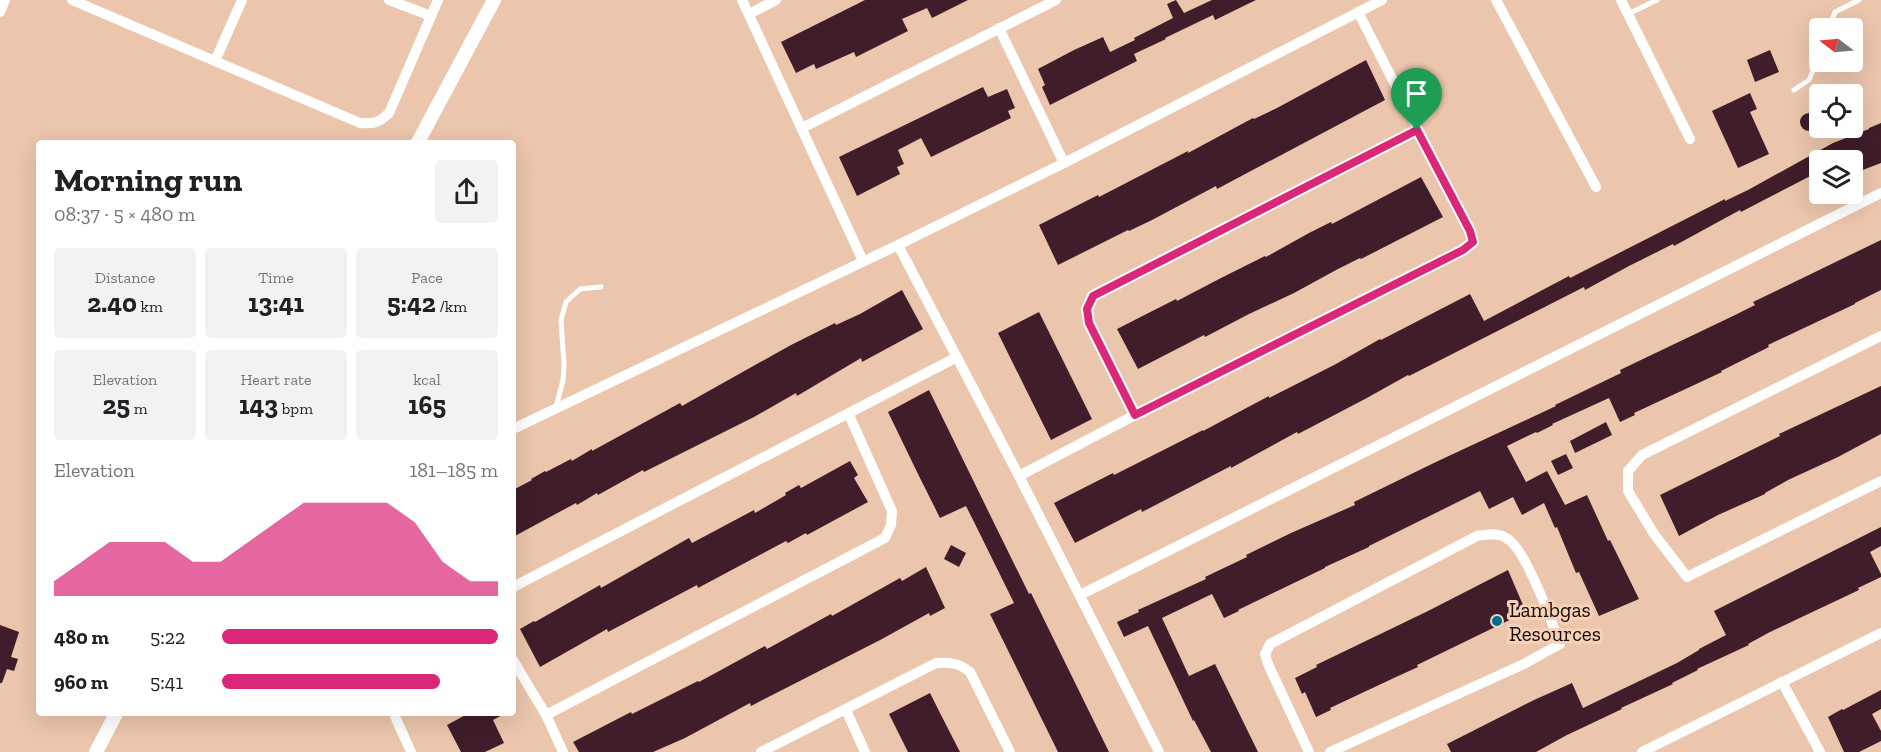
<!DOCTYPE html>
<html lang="en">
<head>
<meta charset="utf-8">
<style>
	:root { --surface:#fff; --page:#f2f2f2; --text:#202124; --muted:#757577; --accent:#db2777 }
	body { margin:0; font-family:"Zilla Slab",serif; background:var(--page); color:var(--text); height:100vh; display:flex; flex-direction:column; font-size:22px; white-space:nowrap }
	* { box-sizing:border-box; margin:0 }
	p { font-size:20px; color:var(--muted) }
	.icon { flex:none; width:33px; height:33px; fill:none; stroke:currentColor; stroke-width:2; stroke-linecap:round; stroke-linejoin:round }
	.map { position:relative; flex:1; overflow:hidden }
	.panel { position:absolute; left:36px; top:140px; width:480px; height:576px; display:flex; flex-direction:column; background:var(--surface); border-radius:6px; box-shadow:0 6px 24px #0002 }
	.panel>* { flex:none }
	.needle { width:39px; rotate:286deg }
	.fabs { position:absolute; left:1809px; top:18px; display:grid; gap:12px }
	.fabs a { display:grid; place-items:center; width:54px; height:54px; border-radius:6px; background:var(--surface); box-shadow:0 6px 24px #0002; font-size:30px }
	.pin { position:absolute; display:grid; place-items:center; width:51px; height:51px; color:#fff; margin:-62px -26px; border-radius:50% 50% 50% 0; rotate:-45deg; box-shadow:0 0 6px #0007 }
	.pin .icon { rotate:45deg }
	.round { display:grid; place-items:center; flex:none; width:63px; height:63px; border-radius:6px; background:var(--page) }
	.overview { display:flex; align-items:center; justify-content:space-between; height:102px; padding:0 18px }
	h1 { font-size:33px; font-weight:800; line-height:45px }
	.figures { display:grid; grid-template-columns:repeat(3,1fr); gap:9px; height:102px; padding:6px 18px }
	.figures div { display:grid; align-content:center; border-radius:6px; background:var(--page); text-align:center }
	.figures b { font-size:26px; font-weight:800 }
	.figures small { font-size:16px; font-weight:400 }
	.figures p { font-size:16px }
	.chart { height:168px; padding:12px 18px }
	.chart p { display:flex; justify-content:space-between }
	.chart svg { width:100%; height:108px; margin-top:6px; fill:var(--accent); opacity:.7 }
	ul { padding:0 18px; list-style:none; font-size:20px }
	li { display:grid; grid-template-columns:96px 72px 1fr; align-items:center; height:45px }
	li i { height:15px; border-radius:8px; background:var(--accent) }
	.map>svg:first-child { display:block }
	.building { fill:#3f1d2a }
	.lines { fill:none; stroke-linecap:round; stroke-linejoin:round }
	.service { stroke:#fff; stroke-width:5 }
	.minor { stroke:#fff; stroke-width:10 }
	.tertiary { stroke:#fff; stroke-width:14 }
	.route-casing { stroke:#fff; stroke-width:12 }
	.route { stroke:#db2777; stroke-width:8 }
	.poi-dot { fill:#006b97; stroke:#f8d2b8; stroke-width:2 }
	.labels { text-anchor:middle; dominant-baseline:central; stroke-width:6; stroke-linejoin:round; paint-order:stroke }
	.poi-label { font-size:21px; fill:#1a0d05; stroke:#f8d2b8; text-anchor:start }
</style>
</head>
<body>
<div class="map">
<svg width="1881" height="752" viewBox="0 0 1881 752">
	<rect width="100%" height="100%" fill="#ebc5ac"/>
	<g class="building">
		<polygon points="865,0 968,0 932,18 927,8 902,19 908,31 856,57 854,52 816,69 814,64 796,73 781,42"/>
		<polygon points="1176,0 1184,13 1212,0 1256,0 1215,20 1213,15 1165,38 1166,39 1134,54 1137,61 1050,105 1042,87 1045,85 1038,69 1074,50 1103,37 1110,52 1135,40 1134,38 1173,18 1167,4"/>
		<polygon points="1770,50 1779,72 1755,82 1747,60"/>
		<polygon points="1366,60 1385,100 1217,189 1216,186 1152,220 1129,231 1128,230 1058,265 1039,225 1098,195 1099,197 1188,151 1188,153 1253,118 1254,119 1277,108"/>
		<polygon points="983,87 988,97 1007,89 1015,108 1008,111 1011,118 931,157 921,138 898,150 904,164 897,167 900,174 857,196 839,157"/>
		<polygon points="1750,93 1757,109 1750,112 1769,154 1738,168 1712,111"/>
		<circle cx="1809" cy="122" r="9"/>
		<polygon points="1881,123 1881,163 1860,171 1853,152 1838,160 1820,160 1820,171 1762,201 1741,212 1740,210 1674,246 1673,244 1629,266 1585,290 1584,287 1409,376 1408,375 1365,399 1298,434 1297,432 1231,468 1231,466 1142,512 1141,509 1075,543 1054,503 1113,473 1114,475 1203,430 1203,431 1269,396 1269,398 1336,364 1380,339 1381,340 1470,294 1484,321 1569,276 1570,278 1725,199 1725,201 1748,190 1833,143 1869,129 1869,128"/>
		<polygon points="1421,177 1443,217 1361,259 1360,258 1338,269 1294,293 1249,314 1205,337 1204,335 1138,369 1117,329 1176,299 1177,301 1221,278 1265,256 1266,257 1309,233 1331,222 1332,224"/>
		<polygon points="1881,240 1881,290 1855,303 1855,304 1768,345 1769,347 1721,371 1722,372 1634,413 1635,415 1620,422 1609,398 1552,424 1553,425 1537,433 1536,432 1507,446 1526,482 1547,471 1565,505 1587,495 1608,541 1610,540 1639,599 1599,616 1579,572 1576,573 1557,527 1555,528 1544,503 1522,515 1513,497 1489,509 1480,491 1369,546 1369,547 1325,567 1325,568 1238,610 1239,611 1224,618 1212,594 1162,618 1189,676 1215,664 1258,752 1211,752 1194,720 1193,721 1148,626 1124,637 1117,622 1139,612 1138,610 1206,579 1205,577 1247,557 1246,555 1291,533 1355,505 1354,502 1438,461 1556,406 1555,405 1621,373 1620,370 1733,316 1755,305 1753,302"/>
		<polygon points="902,290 923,329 862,362 861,358 797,396 796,393 754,417 644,472 643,470 598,495 597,493 577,505 576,503 513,537 513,490 532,480 531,479 545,471 546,472 571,459 572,461 592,449 592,451 680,403 682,406 791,345 835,323 836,325 860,314"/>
		<polygon points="1039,312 1092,419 1051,440 998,333"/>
		<polygon points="1881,386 1881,434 1838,457 1788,480 1765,493 1765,494 1718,515 1679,536 1660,495 1780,436 1779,434"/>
		<polygon points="929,390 995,525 1029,594 1031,593 1109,752 1058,752 990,614 1014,603 978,530 966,506 940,518 918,474 888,412"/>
		<polygon points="1606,422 1612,435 1575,453 1570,441"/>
		<polygon points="1566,454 1573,468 1558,475 1551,461"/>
		<polygon points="850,461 858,475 854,478 868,502 807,535 806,533 788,543 786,541 698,588 697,585 608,632 607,629 540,667 520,629 534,621 535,622 600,585 601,588 689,538 692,543 754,510 755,513 786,495 785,493 799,485 801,488"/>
		<polygon points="1881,527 1881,546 1870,552 1881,574 1881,577 1858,588 1859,590 1770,632 1748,644 1749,645 1697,669 1698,670 1672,683 1673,684 1621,708 1622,709 1567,735 1536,752 1451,752 1447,744 1534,700 1572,683 1583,708 1677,663 1699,650 1699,649 1726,635 1714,611"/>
		<polygon points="951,545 966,553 959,567 944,559"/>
		<polygon points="926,567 945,608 930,616 929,613 882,639 751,706 750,703 685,738 653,752 579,752 573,742 631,712 632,714 698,681 699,682 765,646 767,649 831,614 832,616 900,578 902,581"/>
		<polygon points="1508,570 1526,612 1417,665 1418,667 1396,677 1330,708 1331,710 1316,717 1305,692 1302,694 1295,678 1317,667 1316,665 1428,611"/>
		<polygon points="0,625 19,632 11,657 18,659 14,671 7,669 2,683 0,683"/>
		<polygon points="1881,690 1881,709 1872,714 1881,731 1881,741 1859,752 1844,752 1828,717 1842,709 1843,710"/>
		<polygon points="930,693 941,715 960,752 908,752 889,714"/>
		<polygon points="471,712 508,712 493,720 504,743 485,752 461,752 447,725"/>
	</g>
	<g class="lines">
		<g class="service">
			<polyline points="1628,14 1657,0"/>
			<polyline points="1829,28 1835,12 1859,0"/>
			<polyline points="1794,90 1809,80 1820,54"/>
			<polyline points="556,407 563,380 564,365 561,320 566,302 580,289 601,287"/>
		</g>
		<g class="minor">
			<path d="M72,0L360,123C374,124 379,123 389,113L438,0"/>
			<polyline points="389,0 431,16"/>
			<polyline points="742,0 863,261"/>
			<polyline points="1496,0 1596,187"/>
			<polyline points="1621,0 1690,139"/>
			<polyline points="0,12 5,0"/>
			<polyline points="749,14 776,0"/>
			<polyline points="999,28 1064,163"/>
			<polyline points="215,61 242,0"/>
			<polyline points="802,128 1056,0"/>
			<polyline points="898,245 1019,476 1159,752"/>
			<polyline points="1881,336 1642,455 1628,471 1628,491 1654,534 1687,577 1881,481"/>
			<polyline points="1135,415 1089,323 1087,309 1093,296 1417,130"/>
			<polyline points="513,429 898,245 1064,163 1382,0"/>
			<polyline points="1019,476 1135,415 1463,250 1473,242 1470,231 1358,12"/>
			<polyline points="513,587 957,357"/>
			<polyline points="1080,595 1881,193"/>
			<polyline points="513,660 546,715 563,752"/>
			<polyline points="1782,682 1820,752"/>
			<polyline points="846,710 865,752"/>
			<polyline points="393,712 411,752"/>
			<polyline points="546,715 885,538 891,525 892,511 849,415"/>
			<path d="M761,752L936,663C950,662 959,663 970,672L1010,752"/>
			<path d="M1309,752L1268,664L1265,654L1270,644L1477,536C1489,534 1499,532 1509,540C1526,552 1552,622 1560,644L1524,664L1330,752"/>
			<polyline points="1642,752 1881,633"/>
		</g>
		<g class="tertiary">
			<polyline points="418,142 494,0"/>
			<polyline points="96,752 117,712"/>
		</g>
	</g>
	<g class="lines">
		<defs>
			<polygon id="route" points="1417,130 1470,231 1473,242 1463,250 1135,415 1089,323 1087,309 1093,296"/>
		</defs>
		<use href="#route" class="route-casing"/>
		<use href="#route" class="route"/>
	</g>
	<circle class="poi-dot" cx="1497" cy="621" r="6"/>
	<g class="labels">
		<g class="poi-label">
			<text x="1509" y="609">Lambgas<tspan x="1509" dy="24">Resources</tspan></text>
		</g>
	</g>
</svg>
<div class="fabs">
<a><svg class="needle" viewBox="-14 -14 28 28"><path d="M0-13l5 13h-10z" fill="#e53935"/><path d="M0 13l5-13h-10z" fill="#757577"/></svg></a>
<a><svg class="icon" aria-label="locate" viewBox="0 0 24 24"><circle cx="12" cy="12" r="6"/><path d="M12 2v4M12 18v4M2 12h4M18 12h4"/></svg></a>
<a><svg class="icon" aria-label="layers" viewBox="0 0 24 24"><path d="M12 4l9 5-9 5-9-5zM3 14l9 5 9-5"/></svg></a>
</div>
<div class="pin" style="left:1417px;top:130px;background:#1e9e55"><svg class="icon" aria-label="arrive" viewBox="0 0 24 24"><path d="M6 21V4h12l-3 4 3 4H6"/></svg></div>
<section class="panel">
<div class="overview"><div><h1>Morning run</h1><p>08:37 · 5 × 480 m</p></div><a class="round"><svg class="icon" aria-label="share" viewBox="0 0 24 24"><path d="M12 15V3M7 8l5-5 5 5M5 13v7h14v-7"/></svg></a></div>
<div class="figures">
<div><p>Distance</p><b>2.40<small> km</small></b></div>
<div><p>Time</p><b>13:41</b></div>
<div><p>Pace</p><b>5:42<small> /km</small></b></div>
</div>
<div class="figures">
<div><p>Elevation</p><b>25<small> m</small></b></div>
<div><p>Heart rate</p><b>143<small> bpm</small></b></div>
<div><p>kcal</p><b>165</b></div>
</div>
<div class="chart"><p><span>Elevation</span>181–185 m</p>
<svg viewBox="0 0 160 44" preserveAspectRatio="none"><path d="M0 44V38L10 30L20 22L30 22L40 22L50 30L60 30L70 22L80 14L90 6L100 6L110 6L120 6L130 14L140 30L150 38L160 38V44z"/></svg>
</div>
<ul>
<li><b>480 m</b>5:22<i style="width:100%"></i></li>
<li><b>960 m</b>5:41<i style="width:79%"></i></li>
</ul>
</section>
</div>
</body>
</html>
